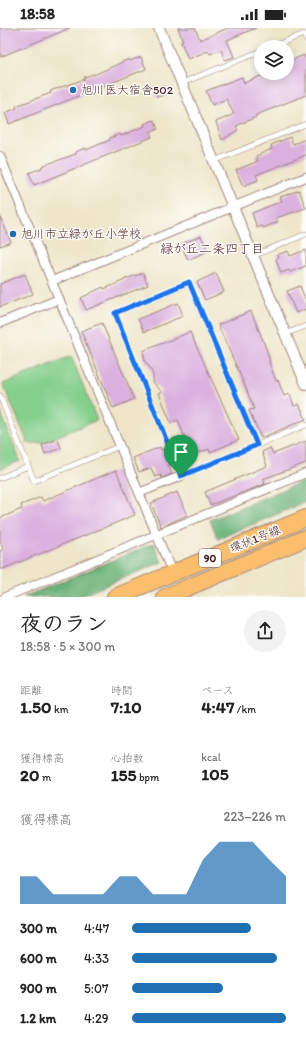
<!DOCTYPE html>
<html lang="ja">
<head>
<meta charset="utf-8">
<style>
	:root { --surface:#fff; --page:#f2f2f2; --text:#222; --muted:#767676; --accent:#1f6fb2 }
	body { margin:0; font-family:Itim,"Klee One",sans-serif; background:var(--page); color:var(--text); height:100vh; display:flex; flex-direction:column; font-size:15px; white-space:nowrap }
	* { box-sizing:border-box; margin:0 }
	p { font-size:13px; color:var(--muted) }
	.icon { flex:none; width:22px; height:22px; fill:none; stroke:currentColor; stroke-width:2; stroke-linecap:round; stroke-linejoin:round }
	.map { position:relative; height:569px; overflow:hidden }
	.side { display:flex; flex-direction:column; background:var(--surface); flex:1 }
	.side>* { flex:none }
	.tools { position:absolute; left:254px; top:12px; display:grid; gap:8px }
	.tools a { display:grid; place-items:center; width:40px; height:40px; border-radius:50%; background:var(--surface); box-shadow:0 2px 10px #0003; font-size:20px }
	.pin { position:absolute; display:grid; place-items:center; width:34px; height:34px; color:#fff; margin:-41px -17px; border-radius:50% 50% 50% 0; rotate:-45deg; box-shadow:0 0 4px #0007 }
	.pin .icon { rotate:45deg }
	.round { display:grid; place-items:center; flex:none; width:42px; height:42px; border-radius:21px; background:var(--page) }
	.overview { display:flex; align-items:center; justify-content:space-between; height:68px; padding:0 20px }
	h1 { font-size:22px; font-weight:700; line-height:30px }
	.metrics { display:grid; grid-template-columns:repeat(3,1fr); gap:6px; height:68px; padding:4px 20px }
	.metrics div { display:grid; align-content:center }
	.metrics b { font-size:17px; font-weight:700 }
	.metrics small { font-size:11px; font-weight:400 }
	.metrics p { font-size:11px }
	.chart { height:112px; padding:8px 20px }
	.chart p { display:flex; justify-content:space-between }
	.chart svg { width:100%; height:72px; margin-top:4px; fill:var(--accent); opacity:.7 }
	ul { padding:0 20px; list-style:none; font-size:13px }
	li { display:grid; grid-template-columns:64px 48px 1fr; align-items:center; height:30px }
	li i { height:10px; border-radius:5px; background:var(--accent) }
	.status { display:flex; justify-content:space-between; align-items:center; height:28px; padding:0 20px; background:var(--surface); direction:ltr }
	.status svg { height:11px; fill:currentColor }
	.map>svg:first-child { display:block }
	.green { fill:#85cf8c; stroke:#68775c }
	.forest { fill:#6cb278; stroke:#5b6852 }
	.building { fill:#dab0df }
	.lines { fill:none; stroke-linecap:round; stroke-linejoin:round }
	.service-casing { stroke:#9c827a; stroke-width:6 }
	.pedestrian-casing { stroke:#9c827a; stroke-width:10 }
	.minor-casing { stroke:#9c827a; stroke-width:12 }
	.primary-casing { stroke:#9c827a; stroke-width:18 }
	.service { stroke:#fff; stroke-width:5 }
	.pedestrian { stroke:#fff; stroke-width:8 }
	.minor { stroke:#fff; stroke-width:10 }
	.primary { stroke:#fabe6d; stroke-width:16 }
	.route-casing { stroke:#fff; stroke-width:8 }
	.route { stroke:#1a73e8; stroke-width:5 }
	.poi-dot { fill:#1f6fb2; stroke:#fdfcf7; stroke-width:1.5 }
	.labels { text-anchor:middle; dominant-baseline:central; stroke-width:3; stroke-linejoin:round; paint-order:stroke }
	.shield { fill:#fdfcf7; stroke:#806168; stroke-width:1 }
	.shield-label { font-size:11px; font-weight:bold; fill:#4a1f2b }
	.poi-label { font-size:12px; fill:#4a1f2b; stroke:#fdfcf7; text-anchor:start }
	.street-label { font-size:12px; fill:#4a1f2b; stroke:#fdfcf7 }
	.neighbourhood-label { font-size:13px; fill:#4a1f2b; stroke:#fdfcf7 }
</style>
</head>
<body>
<div class="status"><b>18:58</b><svg viewBox="0 0 49 12"><path d="M0 12V9h3v3zM5 12V6h3v6zM10 12V3h3v9zM15 12V0h3v12zM26 1h20v11H26zM47 4h2v5h-2z"/></svg></div>
<div class="map">
<svg width="306" height="569" viewBox="0 0 306 569">
	<rect width="100%" height="100%" fill="#fdfcf7"/>
	<filter id="ink" filterUnits="userSpaceOnUse"><feTurbulence type="fractalNoise" baseFrequency=".025" numOctaves="2"/><feDisplacementMap in="SourceGraphic" scale="8" xChannelSelector="R" yChannelSelector="G"/><feConvolveMatrix kernelMatrix="1 2 1 2 8 2 1 2 1" color-interpolation-filters="sRGB"/></filter>
	<filter id="wash" filterUnits="userSpaceOnUse"><feTurbulence type="fractalNoise" baseFrequency=".012" numOctaves="4" result="noise"/><feDisplacementMap in="SourceGraphic" scale="16" xChannelSelector="R" yChannelSelector="G"/><feGaussianBlur stdDeviation="0.9" result="paint"/><feColorMatrix in="noise" values="0 0 0 0 0 0 0 0 0 0 0 0 0 0 0 0 0 1.4 0 .05"/><feComposite in="paint" operator="in"/></filter>
	<g filter="url(#wash)">
		<rect width="100%" height="100%" fill="#efe6ca"/>
		<g class="green">
			<polygon points="71,328 97,392 41,415 28,415 3,356"/>
			<polygon points="0,383 20,433 0,441"/>
		</g>
		<g class="forest">
			<polygon points="306,452 306,474 218,511 210,492"/>
			<polygon points="154,515 162,534 78,569 24,569"/>
		</g>
		<g id="blocks">
			<g class="building">
				<polygon points="0,0 70,0 0,29"/>
				<polygon points="178,0 195,0 200,12 228,0 256,0 227,12 234,29 225,32 221,22 210,26 208,23 188,31 181,14 183,13"/>
				<polygon points="304,27 306,31 306,67 256,87 256,89 236,98 238,102 222,112 216,94 234,86 226,71 212,77 206,63 242,49 244,55 268,45 287,45 287,34"/>
				<polygon points="141,29 146,41 9,96 5,85 17,80 16,78 51,65 50,63 85,51 84,49 94,46 94,47 129,31 129,33"/>
				<polygon points="164,58 167,66 157,69 154,61"/>
				<polygon points="154,92 158,101 150,104 152,109 34,157 29,145 42,140 42,138 76,126 76,124 85,120 86,122 110,112 110,110 120,106 121,108 145,98 144,96"/>
				<polygon points="290,109 293,116 306,111 306,127 256,147 258,152 243,158 236,142 258,133 256,128 272,121 271,117"/>
				<polygon points="299,162 306,180 276,190 278,194 263,200 262,198 257,200 252,185 282,173 280,169"/>
				<polygon points="0,188 11,214 0,218"/>
				<polygon points="201,208 208,223 188,232 181,216"/>
				<polygon points="306,222 306,238 290,244 289,242 281,245 276,231 278,230 277,227 288,223 290,228"/>
				<polygon points="143,245 148,257 86,282 81,270 103,259 104,261 125,252 125,251"/>
				<polygon points="216,245 224,264 205,272 197,254"/>
				<polygon points="25,246 33,266 0,279 0,256"/>
				<polygon points="300,258 306,273 306,281 296,285 287,263"/>
				<polygon points="178,275 183,288 144,304 138,291"/>
				<polygon points="251,283 266,320 270,334 269,334 276,353 278,352 284,368 290,366 294,378 299,376 306,391 261,410 249,382 254,381 245,358 218,297"/>
				<polygon points="102,295 134,371 113,380 81,303"/>
				<polygon points="190,304 239,412 210,424 209,421 179,432 173,417 186,412 178,392 171,395 159,365 162,364 153,354 153,347 149,338 145,334 143,323"/>
				<polygon points="58,411 61,420 45,426 42,417"/>
				<polygon points="306,413 306,435 263,451 265,456 210,477 205,464 267,438 262,424 270,420 273,426"/>
				<polygon points="160,419 161,422 166,420 172,435 168,437 172,446 162,450 161,447 155,449 151,440 139,444 133,430"/>
				<polygon points="116,442 135,487 0,542 0,523 3,521 0,513 0,490 22,481 21,477 41,469 43,473"/>
				<polygon points="177,464 187,487 161,499 151,475"/>
			</g>
		</g>
	</g>
	<g filter="url(#ink)">
		<use href="#blocks" fill-opacity="0" stroke="#9c827a" stroke-width="1"/>
		<g class="lines">
			<defs>
				<g id="service">
					<polyline points="271,19 304,6 306,11"/>
					<polyline points="182,55 261,23"/>
					<polyline points="214,133 306,96"/>
					<polyline points="253,228 306,206"/>
					<polyline points="285,306 306,298"/>
					<polyline points="0,368 34,453 120,418"/>
					<polyline points="257,417 189,255 115,285 181,448 306,397"/>
					<polyline points="0,450 28,438"/>
				</g>
				<g id="pedestrian">
					<polyline points="0,128 169,537"/>
					<polyline points="52,253 306,149"/>
					<polyline points="0,295 59,271"/>
					<polyline points="139,465 181,448"/>
					<polyline points="5,569 306,445"/>
				</g>
				<polyline id="minor" points="159,0 306,356"/>
				<g id="primary">
					<polyline points="115,569 306,490"/>
					<polyline points="165,569 306,510"/>
				</g>
			</defs>
			<use href="#service" class="service-casing"/>
			<use href="#pedestrian" class="pedestrian-casing"/>
			<use href="#minor" class="minor-casing"/>
			<use href="#primary" class="primary-casing"/>
			<use href="#service" class="service"/>
			<use href="#pedestrian" class="pedestrian"/>
			<use href="#minor" class="minor"/>
			<use href="#primary" class="primary"/>
		</g>
	</g>
	<g class="lines" filter="url(#ink)">
		<defs>
			<polygon id="route" points="189,254 257,417 181,448 115,285"/>
		</defs>
		<use href="#route" class="route-casing"/>
		<use href="#route" class="route"/>
	</g>
	<g class="poi-dot">
		<circle cx="73" cy="62" r="4"/>
		<circle cx="13" cy="206" r="4"/>
	</g>
	<g class="labels">
		<rect class="shield" x="199" y="521" width="22" height="18" rx="3"/>
		<g class="shield-label">
			<text x="210" y="530">90</text>
		</g>
		<g class="poi-label">
			<text x="81" y="62">旭川医大宿舎502</text>
			<text x="21" y="206">旭川市立緑が丘小学校</text>
		</g>
		<g class="street-label">
			<text transform="translate(255 511) rotate(-22)">環状1号線</text>
		</g>
		<g class="neighbourhood-label">
			<text x="212" y="220">緑が丘二条四丁目</text>
		</g>
	</g>
</svg>
<div class="tools">
<a><svg class="icon" aria-label="layers" viewBox="0 0 24 24"><path d="M12 4l9 5-9 5-9-5zM3 14l9 5 9-5"/></svg></a>
</div>
<div class="pin" style="left:181px;top:448px;background:#1e9e55"><svg class="icon" aria-label="arrive" viewBox="0 0 24 24"><path d="M6 21V4h12l-3 4 3 4H6"/></svg></div>
</div>
<section class="side">
<div class="overview"><div><h1>夜のラン</h1><p>18:58 · 5 × 300 m</p></div><a class="round"><svg class="icon" aria-label="share" viewBox="0 0 24 24"><path d="M12 15V3M7 8l5-5 5 5M5 13v7h14v-7"/></svg></a></div>
<div class="metrics">
<div><p>距離</p><b>1.50<small> km</small></b></div>
<div><p>時間</p><b>7:10</b></div>
<div><p>ペース</p><b>4:47<small> /km</small></b></div>
</div>
<div class="metrics">
<div><p>獲得標高</p><b>20<small> m</small></b></div>
<div><p>心拍数</p><b>155<small> bpm</small></b></div>
<div><p>kcal</p><b>105</b></div>
</div>
<div class="chart"><p><span>獲得標高</span>223–226 m</p>
<svg viewBox="0 0 160 44" preserveAspectRatio="none"><path d="M0 44V27L10 27L20 38L30 38L40 38L50 38L60 27L70 27L80 38L90 38L100 38L110 17L120 6L130 6L140 6L150 17L160 27V44z"/></svg>
</div>
<ul>
<li><b>300 m</b>4:47<i style="width:77%"></i></li>
<li><b>600 m</b>4:33<i style="width:94%"></i></li>
<li><b>900 m</b>5:07<i style="width:59%"></i></li>
<li><b>1.2 km</b>4:29<i style="width:100%"></i></li>
</ul>
</section>
</body>
</html>
